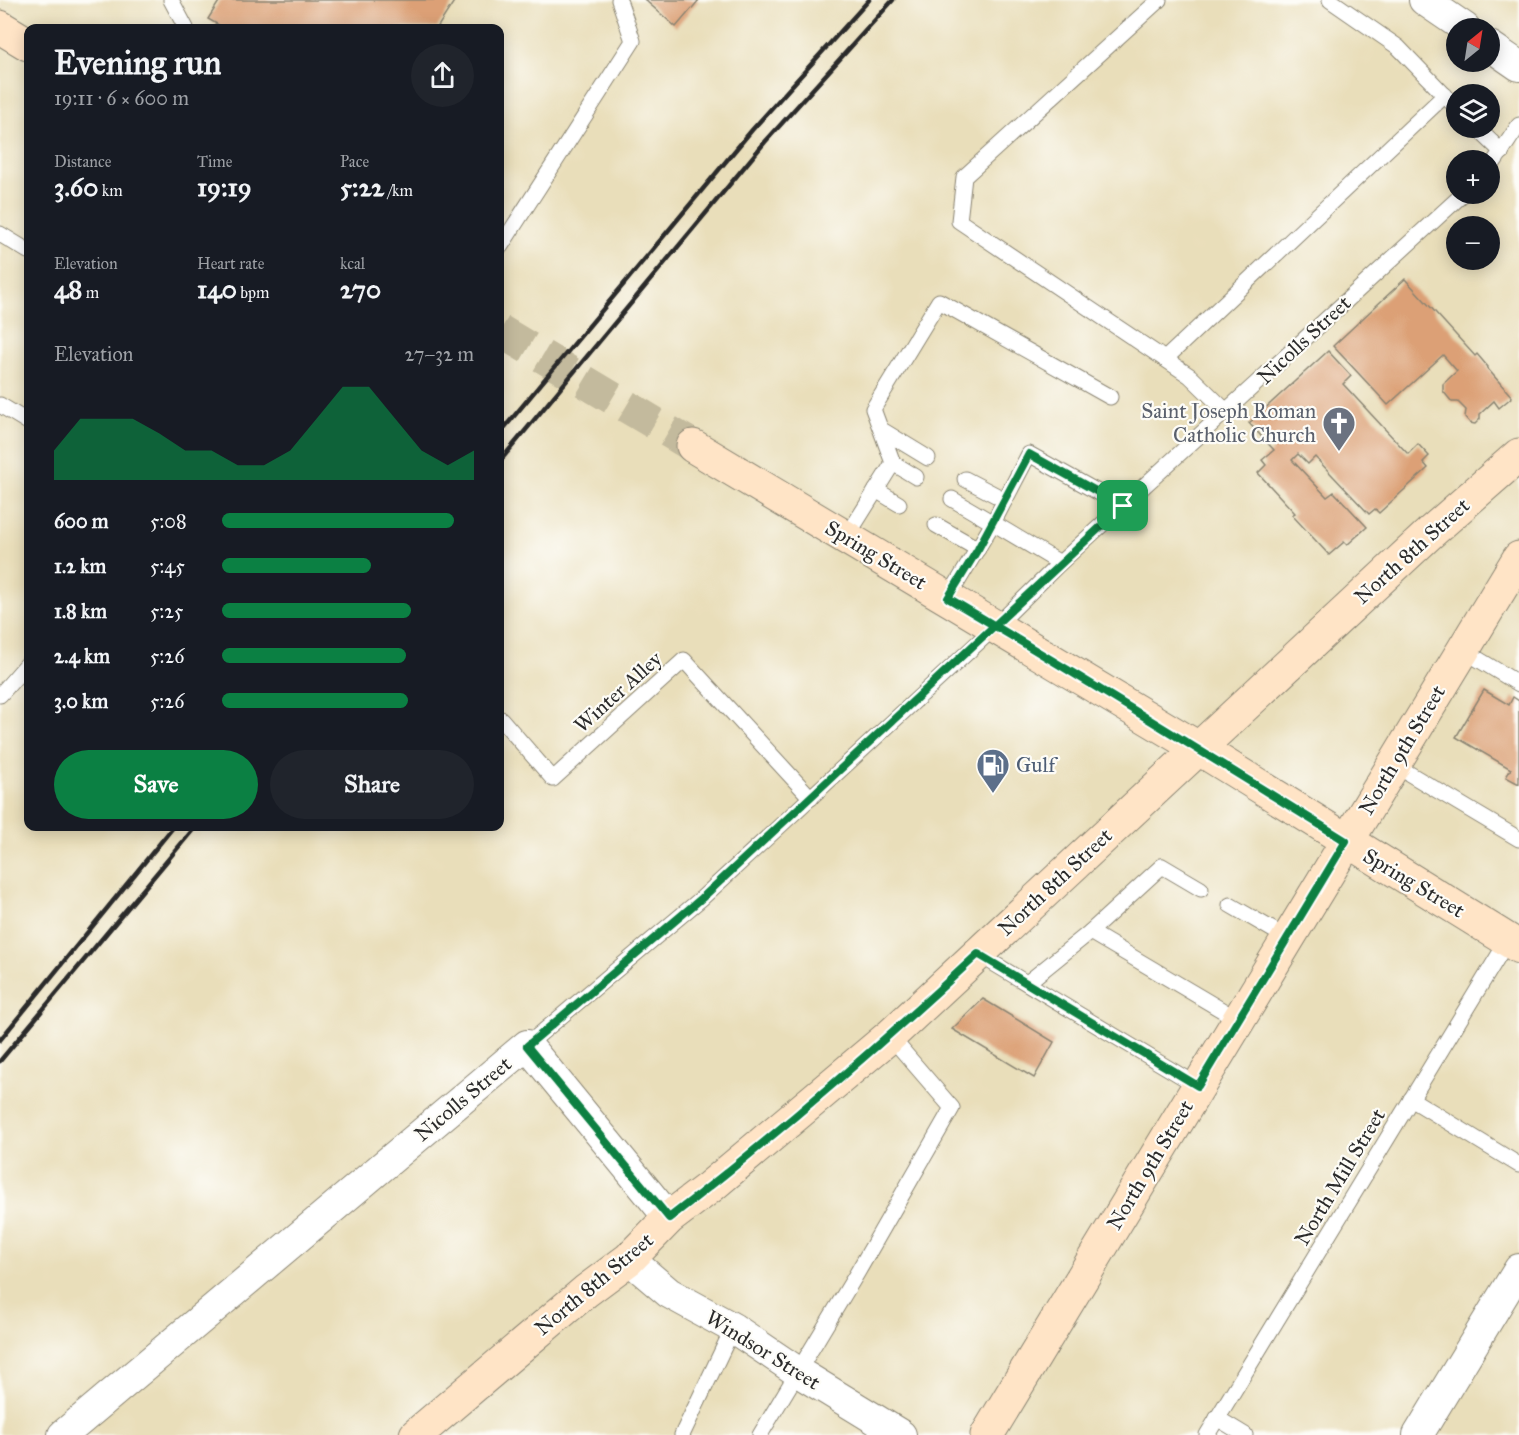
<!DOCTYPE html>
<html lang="en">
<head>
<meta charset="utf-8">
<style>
	:root { --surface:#171b24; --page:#20242c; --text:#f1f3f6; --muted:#9ea1a6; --accent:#0b8043 }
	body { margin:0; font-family:"IM FELL Great Primer",serif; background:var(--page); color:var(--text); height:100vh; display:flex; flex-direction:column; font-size:22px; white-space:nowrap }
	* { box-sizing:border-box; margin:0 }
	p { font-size:20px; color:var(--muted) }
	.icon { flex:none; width:33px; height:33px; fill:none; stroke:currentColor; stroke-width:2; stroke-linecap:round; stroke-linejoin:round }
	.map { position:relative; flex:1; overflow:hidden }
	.drawer { position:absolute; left:24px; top:24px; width:480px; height:807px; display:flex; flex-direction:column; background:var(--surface); border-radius:12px; box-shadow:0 3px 15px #0003 }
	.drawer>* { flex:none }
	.needle { width:39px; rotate:30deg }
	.tools { position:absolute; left:1446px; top:18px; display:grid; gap:12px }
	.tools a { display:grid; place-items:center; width:54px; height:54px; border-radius:50%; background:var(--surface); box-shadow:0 3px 15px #0003; font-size:30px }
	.pin { position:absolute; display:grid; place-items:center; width:51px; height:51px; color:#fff; margin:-26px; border-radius:12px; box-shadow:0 3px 9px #0006 }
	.round { display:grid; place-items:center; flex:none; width:63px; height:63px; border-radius:32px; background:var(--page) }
	.summary { display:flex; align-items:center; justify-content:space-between; height:102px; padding:0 30px }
	h1 { font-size:33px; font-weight:700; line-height:45px }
	.stats { display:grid; grid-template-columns:repeat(3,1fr); gap:9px; height:102px; padding:6px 30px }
	.stats div { display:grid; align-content:center }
	.stats b { font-size:26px; font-weight:700 }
	.stats small { font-size:16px; font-weight:400 }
	.stats p { font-size:16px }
	.chart { height:168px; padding:12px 30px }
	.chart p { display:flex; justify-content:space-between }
	.chart svg { width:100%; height:108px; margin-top:6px; fill:var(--accent); opacity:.7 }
	.action { display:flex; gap:12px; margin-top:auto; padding:12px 30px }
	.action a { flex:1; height:69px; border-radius:36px; background:var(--accent); color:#fff; font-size:24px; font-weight:700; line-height:69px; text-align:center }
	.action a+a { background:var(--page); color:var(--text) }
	ul { padding:0 30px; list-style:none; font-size:20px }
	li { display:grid; grid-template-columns:96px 72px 1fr; align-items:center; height:45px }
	li i { height:15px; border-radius:8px; background:var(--accent) }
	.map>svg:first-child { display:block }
	.building { fill:#dca076 }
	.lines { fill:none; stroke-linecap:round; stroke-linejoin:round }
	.secondary-tunnel { stroke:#c3ba9d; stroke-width:33; stroke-dasharray:33 16; stroke-linecap:butt }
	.service-casing { stroke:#8a8472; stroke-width:17 }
	.minor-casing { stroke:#8a8472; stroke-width:32 }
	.secondary-casing { stroke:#8a8472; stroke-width:35 }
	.service { stroke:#fff; stroke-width:15 }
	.minor { stroke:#fff; stroke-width:30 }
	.secondary { stroke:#ffe4c6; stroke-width:33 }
	.rail { stroke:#2b2b2b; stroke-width:4.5 }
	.route-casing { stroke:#fff; stroke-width:12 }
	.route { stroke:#0b8043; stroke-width:8 }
	.labels { text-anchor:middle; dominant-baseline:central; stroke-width:4.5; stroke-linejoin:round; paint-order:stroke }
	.street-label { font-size:21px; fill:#2b2b2b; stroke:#fdfcf7 }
	.worship-label { font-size:21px; fill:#5b616d; stroke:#fdfcf7; text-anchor:end }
	.service-label { font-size:21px; fill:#4e5e75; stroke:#fdfcf7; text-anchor:start }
</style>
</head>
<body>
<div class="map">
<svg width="1519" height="1435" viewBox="0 0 1519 1435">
	<rect width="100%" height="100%" fill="#fdfcf7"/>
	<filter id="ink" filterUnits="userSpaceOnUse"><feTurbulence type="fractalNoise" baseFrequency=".0167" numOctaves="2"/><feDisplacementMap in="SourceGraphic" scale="12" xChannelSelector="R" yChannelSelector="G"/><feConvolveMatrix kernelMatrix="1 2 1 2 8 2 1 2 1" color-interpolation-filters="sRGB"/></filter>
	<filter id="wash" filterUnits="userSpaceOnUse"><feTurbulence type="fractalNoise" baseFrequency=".008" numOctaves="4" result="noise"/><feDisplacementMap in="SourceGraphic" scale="24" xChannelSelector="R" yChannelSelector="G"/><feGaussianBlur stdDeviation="1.35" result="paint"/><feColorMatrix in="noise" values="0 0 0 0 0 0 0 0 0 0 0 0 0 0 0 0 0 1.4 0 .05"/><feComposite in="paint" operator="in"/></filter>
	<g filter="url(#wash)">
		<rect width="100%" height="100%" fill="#e9deba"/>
		<g id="blocks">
			<g class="building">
				<polygon points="220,0 455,0 437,28 224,28 208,19"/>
				<polygon points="645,0 699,0 676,27"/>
				<polygon points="1405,279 1475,356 1477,354 1488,367 1487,368 1512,397 1499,408 1494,401 1480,414 1480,419 1475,424 1470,423 1465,417 1466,410 1458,402 1452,402 1443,391 1443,384 1457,371 1443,355 1388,405 1333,346"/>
				<polygon points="1328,351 1351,376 1343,384 1408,454 1418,444 1429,456 1423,462 1428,468 1379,513 1375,509 1369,514 1315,457 1308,464 1298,454 1292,460 1327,497 1334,492 1367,527 1347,545 1344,542 1329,555 1292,515 1295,513 1258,473 1266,465 1262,460 1274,450 1249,423"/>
				<polygon points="1484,690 1509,705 1513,697 1519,701 1519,784 1506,777 1511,769 1456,737"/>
				<polygon points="983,999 1054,1042 1034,1078 952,1029"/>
			</g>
		</g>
	</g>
	<g filter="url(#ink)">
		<use href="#blocks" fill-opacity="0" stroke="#8a8472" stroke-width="1.5"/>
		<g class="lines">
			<polyline class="secondary-tunnel" points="500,331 693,446"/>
			<defs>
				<g id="service">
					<polyline points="171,0 186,28"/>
					<polyline points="1159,0 964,177 959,221 1190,376 1227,412"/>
					<polyline points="1330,0 1398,47 1456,107"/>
					<polyline points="1477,128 1502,152"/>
					<polyline points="1490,168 1519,125"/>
					<polyline points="0,234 28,251"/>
					<polyline points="500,245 501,246 633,41 619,0"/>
					<polyline points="1165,359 1445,95"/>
					<polyline points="0,405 28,422"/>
					<polyline points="882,430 928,458"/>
					<polyline points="893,463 873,409 939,301 1110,397"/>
					<polyline points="965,479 1005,500"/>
					<polyline points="876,490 899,504"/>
					<polyline points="936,525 978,549"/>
					<polyline points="846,538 893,463 916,477"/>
					<polyline points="1060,563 993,523 1029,454 1123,506"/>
					<polyline points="948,598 993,523 952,499"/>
					<polyline points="1463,650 1519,684"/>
					<polyline points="0,695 28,663"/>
					<polyline points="501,719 553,779 684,660 811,798"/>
					<polyline points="1393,764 1519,839"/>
					<polyline points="1230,905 1287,938"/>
					<polyline points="1090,932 1162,866 1201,889"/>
					<polyline points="978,954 1198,1086"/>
					<polyline points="1027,983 1090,932 1237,1019"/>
					<polyline points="527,1045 702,898 996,626 1060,563 1463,194"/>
					<polyline points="1411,1099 1519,1165"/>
					<polyline points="1217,1418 1245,1435"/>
					<polyline points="682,1435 733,1328"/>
					<polyline points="760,1435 856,1275 952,1108 890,1036"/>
					<polyline points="1207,1435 1508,940"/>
				</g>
				<g id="minor">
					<polyline points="1424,0 1465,28"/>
					<polyline points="1490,46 1519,66"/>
					<polyline points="629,1259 669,1293 733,1328 798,1372 901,1435"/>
					<polyline points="63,1435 527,1045 669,1218"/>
					<polyline points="1418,1435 1519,1269"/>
				</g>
				<g id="secondary">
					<polyline points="0,27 28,44"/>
					<polyline points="693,446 1198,748 1519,947"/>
					<polyline points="416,1435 586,1291 629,1259 669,1218 710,1187 890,1036 1430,533 1519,455"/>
					<polyline points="987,1435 1519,558"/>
				</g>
			</defs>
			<use href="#service" class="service-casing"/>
			<use href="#minor" class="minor-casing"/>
			<use href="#secondary" class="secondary-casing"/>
			<use href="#service" class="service"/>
			<use href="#minor" class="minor"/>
			<use href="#secondary" class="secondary"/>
			<g class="rail">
				<polyline points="500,433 752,130 869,0"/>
				<polyline points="500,461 765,142 893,0"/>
				<polyline points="0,1040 174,826"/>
				<polyline points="0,1061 196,826"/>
			</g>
		</g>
	</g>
	<g class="lines" filter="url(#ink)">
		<defs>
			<path id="route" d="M1123,506L702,898L527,1046L669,1218C777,1135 879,1046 978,954L1198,1086L1346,841C1214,759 1082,677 948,598L978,549L1029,454L1123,506"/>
		</defs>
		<use href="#route" class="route-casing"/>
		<use href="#route" class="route"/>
	</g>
	<defs>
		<symbol id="church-pin" viewBox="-11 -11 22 30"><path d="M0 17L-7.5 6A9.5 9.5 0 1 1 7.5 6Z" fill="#6b7280" stroke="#fdfcf7"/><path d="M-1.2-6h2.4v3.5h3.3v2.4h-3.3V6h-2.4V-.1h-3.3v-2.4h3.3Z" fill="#fff"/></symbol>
		<symbol id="fuel-pin" viewBox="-11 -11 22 30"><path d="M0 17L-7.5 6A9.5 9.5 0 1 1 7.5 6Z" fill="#5c6f8a" stroke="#fdfcf7"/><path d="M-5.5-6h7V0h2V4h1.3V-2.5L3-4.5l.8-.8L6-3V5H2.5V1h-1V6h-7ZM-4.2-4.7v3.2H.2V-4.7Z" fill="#fff"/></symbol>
	</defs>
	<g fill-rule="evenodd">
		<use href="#church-pin" x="1320" y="404" width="38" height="52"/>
		<use href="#fuel-pin" x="974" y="746" width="38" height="52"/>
	</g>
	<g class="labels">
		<g class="street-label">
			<text transform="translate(1304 340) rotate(-43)">Nicolls Street</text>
			<text transform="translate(1412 551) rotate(-42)">North 8th Street</text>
			<text transform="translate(876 555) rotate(31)">Spring Street</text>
			<text transform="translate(618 692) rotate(-42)">Winter Alley</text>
			<text transform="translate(1402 750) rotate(-59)">North 9th Street</text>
			<text transform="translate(1055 882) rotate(-43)">North 8th Street</text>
			<text transform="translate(1414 883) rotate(31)">Spring Street</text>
			<text transform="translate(463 1099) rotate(-40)">Nicolls Street</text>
			<text transform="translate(1150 1165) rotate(-59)">North 9th Street</text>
			<text transform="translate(1340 1177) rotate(-59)">North Mill Street</text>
			<text transform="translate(594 1284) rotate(-40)">North 8th Street</text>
			<text transform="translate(763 1350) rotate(32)">Windsor Street</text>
		</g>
		<g class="worship-label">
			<text x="1316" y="411">Saint Joseph Roman<tspan x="1316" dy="24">Catholic Church</tspan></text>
		</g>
		<g class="service-label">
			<text x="1016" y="765">Gulf</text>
		</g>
	</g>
</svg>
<div class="tools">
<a><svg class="needle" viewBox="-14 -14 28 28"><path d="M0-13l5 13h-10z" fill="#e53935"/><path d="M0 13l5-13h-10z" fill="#9ea1a6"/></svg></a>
<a><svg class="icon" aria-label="layers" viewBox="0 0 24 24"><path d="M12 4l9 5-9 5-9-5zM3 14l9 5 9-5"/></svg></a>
<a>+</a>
<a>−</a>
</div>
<div class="pin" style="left:1123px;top:506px;background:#1e9e55"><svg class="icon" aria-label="arrive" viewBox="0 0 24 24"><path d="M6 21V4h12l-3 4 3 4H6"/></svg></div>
<section class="drawer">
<div class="summary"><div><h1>Evening run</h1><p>19:11 · 6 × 600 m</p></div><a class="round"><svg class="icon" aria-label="share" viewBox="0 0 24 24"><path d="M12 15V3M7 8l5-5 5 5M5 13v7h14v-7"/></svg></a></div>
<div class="stats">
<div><p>Distance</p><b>3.60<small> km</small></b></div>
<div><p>Time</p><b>19:19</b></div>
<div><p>Pace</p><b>5:22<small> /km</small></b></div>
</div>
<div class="stats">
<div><p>Elevation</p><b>48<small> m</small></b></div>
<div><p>Heart rate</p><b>140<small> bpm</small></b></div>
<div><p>kcal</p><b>270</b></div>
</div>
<div class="chart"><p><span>Elevation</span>27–32 m</p>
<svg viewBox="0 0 160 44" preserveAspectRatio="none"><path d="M0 44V32L10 19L20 19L30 19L40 25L50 32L60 32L70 38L80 38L90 32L100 19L110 6L120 6L130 19L140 32L150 38L160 32V44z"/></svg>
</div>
<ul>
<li><b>600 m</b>5:08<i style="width:92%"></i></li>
<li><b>1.2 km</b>5:45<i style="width:59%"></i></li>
<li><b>1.8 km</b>5:25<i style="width:75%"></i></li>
<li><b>2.4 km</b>5:26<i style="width:73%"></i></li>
<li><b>3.0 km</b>5:26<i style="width:74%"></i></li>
</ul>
<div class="action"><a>Save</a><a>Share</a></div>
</section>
</div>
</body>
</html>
